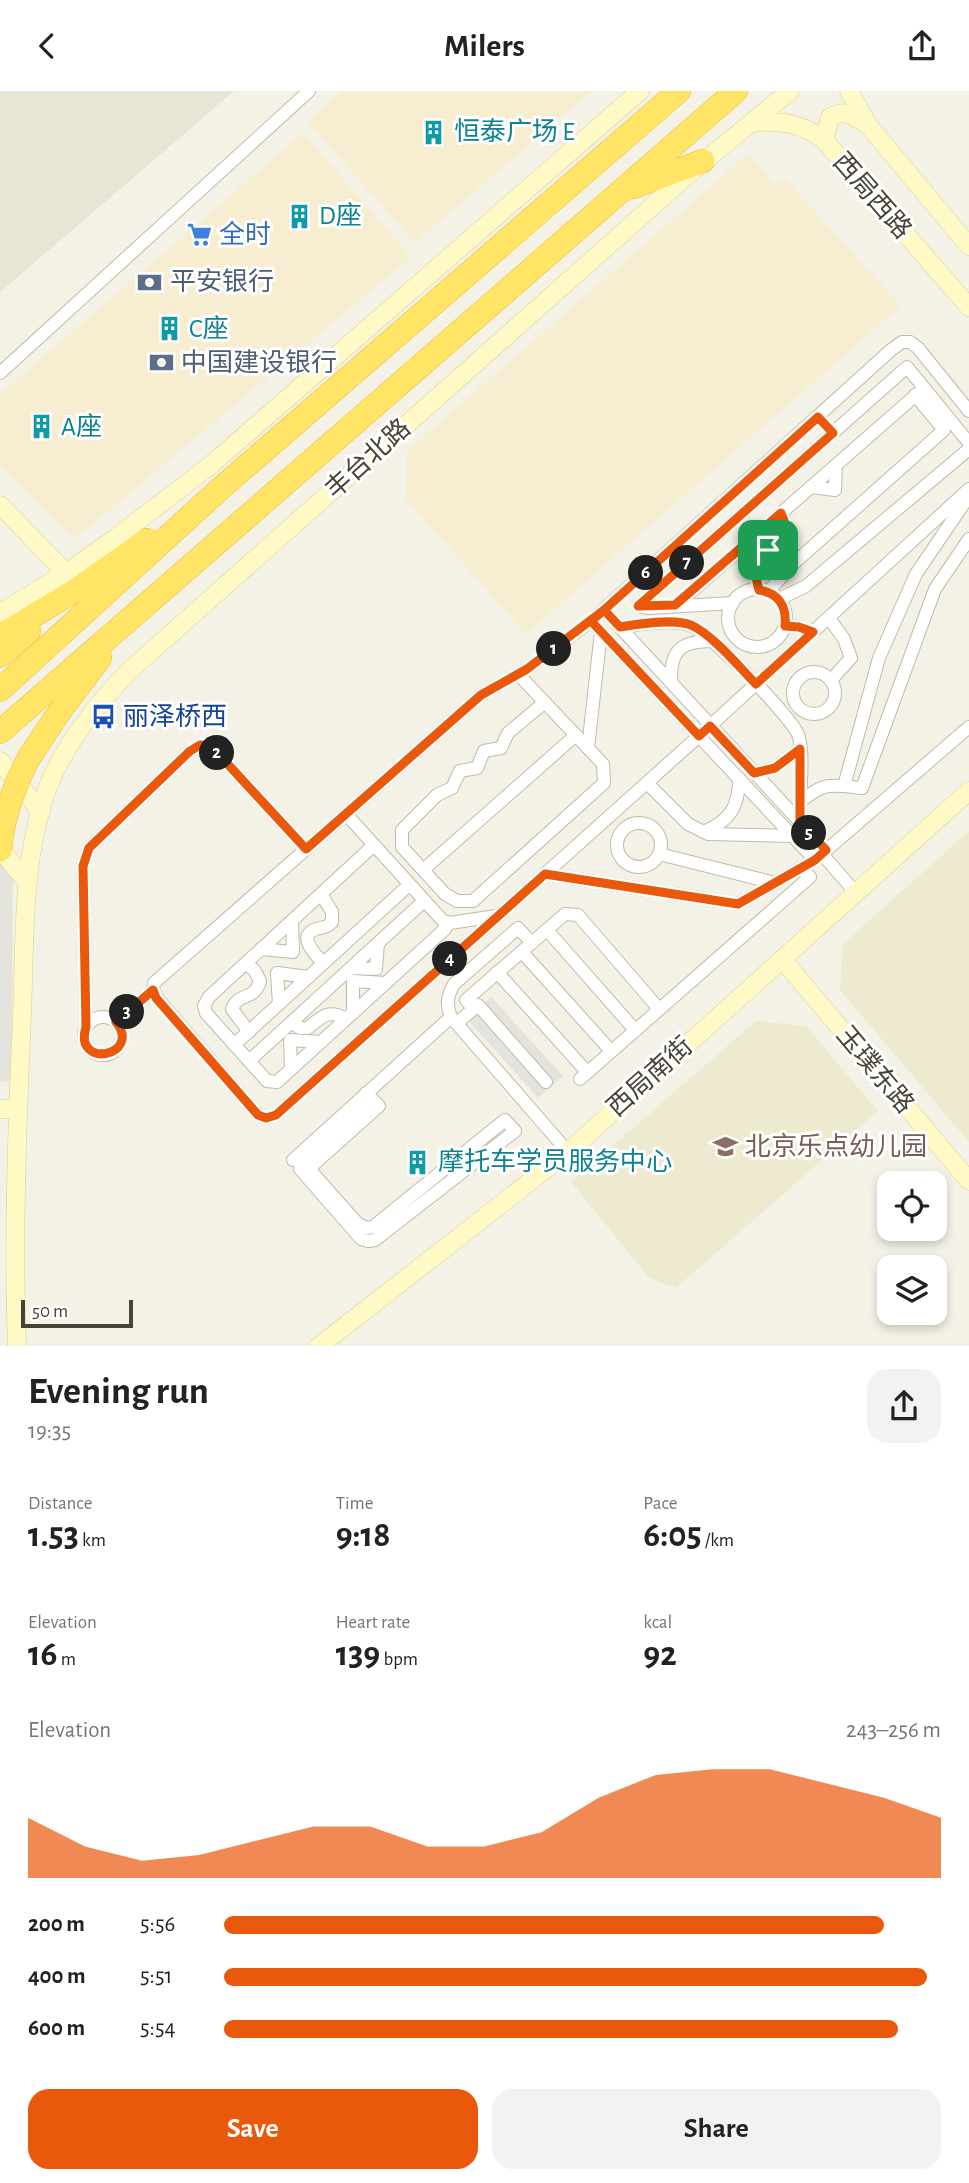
<!DOCTYPE html>
<html lang="en">
<head>
<meta charset="utf-8">
<style>
	:root { --surface:#fff; --page:#f2f2f2; --text:#222; --muted:#767676; --accent:#ea580c }
	body { margin:0; font-family:"Alegreya Sans","Noto Sans SC",sans-serif; background:var(--page); color:var(--text); height:100vh; display:flex; flex-direction:column; font-size:26px; white-space:nowrap }
	* { box-sizing:border-box; margin:0 }
	p { font-size:23px; color:var(--muted) }
	.icon { flex:none; width:38px; height:38px; fill:none; stroke:currentColor; stroke-width:2; stroke-linecap:round; stroke-linejoin:round }
	.map { position:relative; height:1255px; overflow:hidden }
	.details { display:flex; flex-direction:column; background:var(--surface); flex:1 }
	.details>* { flex:none }
	.buttons { position:absolute; left:877px; top:1080px; display:grid; gap:14px }
	.buttons a { display:grid; place-items:center; width:70px; height:70px; border-radius:14px; background:var(--surface); box-shadow:0 4px 10px #0003; font-size:35px }
	.scale { position:absolute; left:21px; bottom:18px; width:112px; box-sizing:border-box; padding-left:7px; border:4px solid #474335; border-top:0; font-size:19px; line-height:24px; white-space:nowrap; color:#474335; -webkit-text-stroke:5px #fff; paint-order:stroke }
	.pin { position:absolute; display:grid; place-items:center; width:60px; height:60px; color:#fff; margin:-30px; border-radius:14px; box-shadow:0 4px 10px #0006 }
	.km { position:absolute; width:35px; height:35px; margin:-18px; border-radius:50%; background:#222; color:#fff; font-size:19px; line-height:35px; text-align:center }
	.round { display:grid; place-items:center; flex:none; width:74px; height:74px; border-radius:21px; background:var(--page) }
	.overview { display:flex; align-items:center; justify-content:space-between; height:119px; padding:0 28px }
	h1 { font-size:38px; font-weight:700; line-height:52px }
	.figures { display:grid; grid-template-columns:repeat(3,1fr); gap:10px; height:119px; padding:7px 28px }
	.figures div { display:grid; align-content:center }
	.figures b { font-size:35px; font-weight:700 }
	.figures small { font-size:19px; font-weight:400 }
	.figures p { font-size:19px }
	.chart { height:196px; padding:14px 28px }
	.chart p { display:flex; justify-content:space-between }
	.chart svg { width:100%; height:126px; margin-top:7px; fill:var(--accent); opacity:.7 }
	.primary-button { display:flex; gap:14px; margin-top:auto; padding:14px 28px }
	.primary-button a { flex:1; height:80px; border-radius:21px; background:var(--accent); color:#fff; font-size:28px; font-weight:700; line-height:80px; text-align:center }
	.primary-button a+a { background:var(--page); color:var(--text) }
	ul { padding:0 28px; list-style:none; font-size:23px }
	li { display:grid; grid-template-columns:112px 84px 1fr; align-items:center; height:52px }
	li i { height:18px; border-radius:9px; background:var(--accent) }
	header { display:flex; justify-content:space-between; align-items:center; height:91px; padding:0 28px; background:var(--surface); font-size:32px; font-weight:700 }
	.map>svg:first-child { display:block }
	.residential { fill:#e8e5d4 }
	.commercial { fill:#f7edd0 }
	.education { fill:#eeeacf }
	.parking { fill:#e5e3de }
	.lines { fill:none; stroke-linecap:round; stroke-linejoin:round }
	.street-casing { stroke:#c0bba8; stroke-width:14 }
	.secondary-casing { stroke:#d7cf93; stroke-width:19 }
	.highway-casing { stroke:#e5bf2f; stroke-width:24 }
	.street { stroke:#fff; stroke-width:12 }
	.secondary { stroke:#fffac5; stroke-width:18 }
	.highway { stroke:#ffe466; stroke-width:23 }
	.highway-bridge-casing { stroke:#e5bf2f; stroke-width:24; stroke-linecap:butt }
	.highway-bridge { stroke:#ffe466; stroke-width:23 }
	.route-casing { stroke:#fff; stroke-width:14 }
	.route { stroke:#ea580c; stroke-width:9 }
	.labels { text-anchor:middle; dominant-baseline:central; stroke-width:6; stroke-linejoin:round; paint-order:stroke }
	.culture-label { font-size:26px; fill:#0d838f; stroke:#fff; text-anchor:start }
	.street-label { font-size:26px; fill:#474335; stroke:#fff }
	.shop-label { font-size:26px; fill:#366cbe; stroke:#fff; text-anchor:start }
	.service-label { font-size:26px; fill:#4e5e75; stroke:#fff; text-anchor:start }
	.transit-label { font-size:26px; fill:#164399; stroke:#fff; text-anchor:start }
	.education-label { font-size:26px; fill:#785e54; stroke:#fff; text-anchor:start }
</style>
</head>
<body>
<header><svg class="icon" aria-label="back" viewBox="0 0 24 24"><path d="M15 5l-7 7 7 7"/></svg>Milers<svg class="icon" aria-label="share" viewBox="0 0 24 24"><path d="M12 15V3M7 8l5-5 5 5M5 13v7h14v-7"/></svg></header>
<div class="map">
<svg width="969" height="1256" viewBox="0 0 969 1256">
	<rect width="100%" height="100%" fill="#f4f2e6"/>
	<polygon class="residential" points="0,0 234,0 0,201"/>
	<g class="commercial">
		<polygon points="342,0 592,0 415,152 308,31"/>
		<polygon points="303,42 411,166 75,448 0,374 0,303"/>
		<polygon points="748,63 775,94 785,88 901,215 526,543 405,407 407,360"/>
	</g>
	<g class="education">
		<polygon points="969,740 969,1051 840,899 843,853"/>
		<polygon points="756,930 806,935 878,1020 676,1197 649,1187 571,1091"/>
	</g>
	<g class="parking">
		<polygon points="0,769 13,771 12,990 0,991"/>
		<polygon points="491,906 563,985 538,1007 467,928"/>
	</g>
	<g class="lines">
		<defs>
			<g id="street">
				<polyline points="0,282 309,0"/>
				<polyline points="969,320 918,257 910,251 902,251 891,259 591,530 527,578 481,604 154,892 153,899 157,907 258,1024 266,1027 276,1024 699,645 969,398"/>
				<polyline points="811,396 835,399 836,374"/>
				<circle cx="757" cy="527" r="29"/>
				<path d="M759,499C755,484 753,475 761,462C770,459 777,462 785,458C791,445 786,435 781,422"/>
				<polyline points="768,501 793,473 944,339 915,304"/>
				<polyline points="779,508 806,495 969,358"/>
				<polyline points="733,512 649,517 638,515 907,276 969,352"/>
				<polyline points="675,515 924,297"/>
				<polyline points="604,519 826,759"/>
				<polyline points="829,527 844,548 851,567 831,589"/>
				<polyline points="591,530 815,769 969,636"/>
				<polyline points="785,535 799,536 813,541"/>
				<path d="M620,536C638,533 672,528 690,534C708,540 795,629 799,646C804,668 800,695 800,717"/>
				<circle cx="814" cy="602" r="21"/>
				<polyline points="518,583 603,673 604,692 473,810 457,810 445,803 402,756 402,739 437,704 452,697 460,680 477,677 484,660 501,657 508,642 545,611"/>
				<path d="M671,591C670,559 681,550 712,550"/>
				<polyline points="588,657 601,541"/>
				<polyline points="754,682 775,677 800,658"/>
				<polyline points="647,692 688,733 708,743 793,745"/>
				<polyline points="844,695 879,567 916,483 969,405"/>
				<path d="M800,711C825,690 831,694 862,697L935,498L969,448"/>
				<polyline points="346,723 443,830 450,832 496,825"/>
				<circle cx="639" cy="754" r="22"/>
				<path d="M704,741C731,729 739,715 739,687"/>
				<polyline points="374,754 209,906 204,915 206,922 267,990 277,991 445,838 447,831"/>
				<polyline points="659,763 775,792"/>
				<polyline points="822,763 856,802"/>
				<polyline points="423,779 576,644"/>
				<polyline points="545,783 738,813 808,773"/>
				<path d="M321,803L332,821V831C326,837 324,836 316,838C296,845 316,864 323,872"/>
				<polyline points="547,839 635,939"/>
				<polyline points="261,858 293,861 292,830"/>
				<polyline points="522,861 611,960"/>
				<path d="M246,872L255,880L260,890C254,911 239,900 232,918L249,941"/>
				<polyline points="351,877 376,878 378,852"/>
				<polyline points="497,881 587,981"/>
				<polyline points="279,913 277,882 309,886"/>
				<polyline points="473,917 466,909 565,823 578,824 659,918"/>
				<polyline points="353,922 353,890 385,892"/>
				<path d="M451,926C446,914 447,905 454,893L518,837L532,852"/>
				<circle cx="103" cy="945" r="19"/>
				<polyline points="116,931 153,899"/>
				<path d="M291,932L300,937H308C322,925 328,918 346,928"/>
				<polyline points="457,932 478,914 546,991"/>
				<polyline points="86,936 83,775 89,757 190,660 200,655 211,655 306,758"/>
				<polyline points="234,954 409,794"/>
				<polyline points="249,970 424,810"/>
				<polyline points="291,978 290,949 321,951"/>
				<polyline points="580,988 810,786 801,777"/>
				<polyline points="366,1002 379,1015 314,1073 310,1079 358,1133 367,1137 373,1136 505,1029 515,1040 375,1149 368,1150 361,1148 300,1078 301,1075 373,1010"/>
				<polyline points="293,1069 451,926 568,1061"/>
			</g>
			<g id="secondary">
				<polyline points="849,0 868,34 969,155"/>
				<path d="M754,31C782,30 802,32 824,49L969,216"/>
				<path d="M824,49L830,26C846,18 850,24 865,32"/>
				<polyline points="0,414 66,482"/>
				<polyline points="0,522 66,482 117,446 212,373 640,0"/>
				<polyline points="0,670 41,721"/>
				<polyline points="0,758 28,792"/>
				<polyline points="782,868 969,1090"/>
				<polyline points="0,1018 18,1018"/>
				<path d="M17,1256C13,1146 17,1035 22,926C25,848 21,756 53,684C72,644 98,613 128,581L691,81L790,0"/>
				<polyline points="318,1256 568,1061 969,700"/>
			</g>
			<g id="highway">
				<polyline points="633,96 703,70"/>
				<polyline points="0,545 76,499 147,449"/>
				<polyline points="0,565 29,540"/>
				<polyline points="0,599 221,397 679,0"/>
				<polyline points="0,641 736,0"/>
				<polyline points="30,665 60,620 100,567"/>
			</g>
		</defs>
		<use href="#street" class="street-casing"/>
		<use href="#secondary" class="secondary-casing"/>
		<use href="#highway" class="highway-casing"/>
		<use href="#street" class="street"/>
		<use href="#secondary" class="secondary"/>
		<use href="#highway" class="highway"/>
		<defs>
			<path id="highway-bridge" d="M0,759C3,726 14,694 30,665"/>
		</defs>
		<use href="#highway-bridge" class="highway-bridge-casing"/>
		<use href="#highway-bridge" class="highway-bridge"/>
	</g>
	<g class="lines">
		<defs>
			<path id="route" d="M768,459L761,462C753,475 755,484 759,499C779,502 787,516 785,535L799,536L813,541L756,593C739,576 713,544 691,534C674,527 638,533 620,536L604,519L527,578L481,604L306,758L211,655L200,654L190,660L89,757L83,775L86,936C73,979 143,965 116,931L153,899L156,907L258,1024L266,1027L276,1024L545,783L738,813L815,769L826,759L800,731V658L775,677L754,682L710,635L699,645L591,530L604,519L818,326L833,342L638,515L675,514L781,422C786,435 791,445 785,458L778,461L768,459"/>
		</defs>
		<use href="#route" class="route-casing"/>
		<use href="#route" class="route"/>
	</g>
	<defs>
		<symbol id="building-bare" viewBox="-9 -9 18 18"><path d="M-4-6H4V6H1V3H-1V6H-4ZM-2.5-4.3h1.7v1.8h-1.7ZM.8-4.3h1.7v1.8H.8ZM-2.5-1h1.7V.8h-1.7ZM.8-1h1.7V.8H.8Z" fill="#0f9aa8" stroke="#fff" stroke-width="2.5" paint-order="stroke"/></symbol>
		<symbol id="supermarket-bare" viewBox="-9 -9 18 18"><path d="M-6-5.5h2.5l.6 2H6L4.5 2H-2.5L-4.4-4H-6ZM-1.5 3.2a1.3 1.3 0 1 0 .1 0ZM3 3.2a1.3 1.3 0 1 0 .1 0Z" fill="#3f7fe0" stroke="#fff" stroke-width="2.5" paint-order="stroke"/></symbol>
		<symbol id="bank-bare" viewBox="-9 -9 18 18"><path d="M-6-4H6V4H-6ZM0-2.3a2.3 2.3 0 1 0 0 4.6a2.3 2.3 0 1 0 0-4.6Z" fill="#5c6f8a" stroke="#fff" stroke-width="2.5" paint-order="stroke"/></symbol>
		<symbol id="bus-bare" viewBox="-9 -9 18 18"><path d="M-5-6H5V4H4V6H2V4H-2V6H-4V4H-5ZM-3.5-4V0h7V-4ZM-3.5 1.2v1.5H-2V1.2ZM2 1.2v1.5H3.5V1.2Z" fill="#1a4fb4" stroke="#fff" stroke-width="2.5" paint-order="stroke"/></symbol>
		<symbol id="school-bare" viewBox="-9 -9 18 18"><path d="M0-5L7-2L0 1L-7-2ZM-4 1L0 2.5L4 1V4Q0 6-4 4Z" fill="#8d6e63" stroke="#fff" stroke-width="2.5" paint-order="stroke"/></symbol>
	</defs>
	<g fill-rule="evenodd">
		<use href="#building-bare" x="416" y="24" width="35" height="35"/>
		<use href="#building-bare" x="282" y="108" width="35" height="35"/>
		<use href="#supermarket-bare" x="182" y="126" width="35" height="35"/>
		<use href="#bank-bare" x="132" y="174" width="35" height="35"/>
		<use href="#building-bare" x="152" y="220" width="35" height="35"/>
		<use href="#bank-bare" x="144" y="254" width="35" height="35"/>
		<use href="#building-bare" x="24" y="318" width="35" height="35"/>
		<use href="#bus-bare" x="86" y="608" width="35" height="35"/>
		<use href="#school-bare" x="708" y="1038" width="35" height="35"/>
		<use href="#building-bare" x="400" y="1054" width="35" height="35"/>
	</g>
	<g class="labels">
		<g class="culture-label">
			<text x="454" y="41">恒泰广场 E</text>
			<text x="319" y="125">D座</text>
			<text x="189" y="238">C座</text>
			<text x="61" y="336">A座</text>
			<text x="438" y="1071">摩托车学员服务中心</text>
		</g>
		<g class="street-label">
			<text transform="translate(872 105) rotate(49)">西局西路</text>
			<text transform="translate(368 368) rotate(-42)">丰台北路</text>
			<text transform="translate(875 979) rotate(50)">玉璞东路</text>
			<text transform="translate(650 986) rotate(-42)">西局南街</text>
		</g>
		<g class="shop-label">
			<text x="219" y="144">全时</text>
		</g>
		<g class="service-label">
			<text x="170" y="191">平安银行</text>
			<text x="181" y="272">中国建设银行</text>
		</g>
		<g class="transit-label">
			<text x="123" y="626">丽泽桥西</text>
		</g>
		<g class="education-label">
			<text x="745" y="1056">北京乐点幼儿园</text>
		</g>
	</g>
</svg>
<div class="buttons">
<a><svg class="icon" aria-label="locate" viewBox="0 0 24 24"><circle cx="12" cy="12" r="6"/><path d="M12 2v4M12 18v4M2 12h4M18 12h4"/></svg></a>
<a><svg class="icon" aria-label="layers" viewBox="0 0 24 24"><path d="M12 4l9 5-9 5-9-5zM3 14l9 5 9-5"/></svg></a>
</div>
<div class="scale">50 m</div>
<div class="pin" style="left:768px;top:459px;background:#1e9e55"><svg class="icon" aria-label="arrive" viewBox="0 0 24 24"><path d="M6 21V4h12l-3 4 3 4H6"/></svg></div>
<b class="km" style="left:554px;top:558px">1</b>
<b class="km" style="left:217px;top:662px">2</b>
<b class="km" style="left:127px;top:921px">3</b>
<b class="km" style="left:450px;top:868px">4</b>
<b class="km" style="left:809px;top:742px">5</b>
<b class="km" style="left:646px;top:482px">6</b>
<b class="km" style="left:687px;top:472px">7</b>
</div>
<section class="details">
<div class="overview"><div><h1>Evening run</h1><p>19:35</p></div><a class="round"><svg class="icon" aria-label="share" viewBox="0 0 24 24"><path d="M12 15V3M7 8l5-5 5 5M5 13v7h14v-7"/></svg></a></div>
<div class="figures">
<div><p>Distance</p><b>1.53<small> km</small></b></div>
<div><p>Time</p><b>9:18</b></div>
<div><p>Pace</p><b>6:05<small> /km</small></b></div>
</div>
<div class="figures">
<div><p>Elevation</p><b>16<small> m</small></b></div>
<div><p>Heart rate</p><b>139<small> bpm</small></b></div>
<div><p>kcal</p><b>92</b></div>
</div>
<div class="chart"><p><span>Elevation</span>243–256 m</p>
<svg viewBox="0 0 160 44" preserveAspectRatio="none"><path d="M0 44V23L10 33L20 38L30 36L40 31L50 26L60 26L70 33L80 33L90 28L100 16L110 8L120 6L130 6L140 11L150 16L160 23V44z"/></svg>
</div>
<ul>
<li><b>200 m</b>5:56<i style="width:92%"></i></li>
<li><b>400 m</b>5:51<i style="width:98%"></i></li>
<li><b>600 m</b>5:54<i style="width:94%"></i></li>
</ul>
<div class="primary-button"><a>Save</a><a>Share</a></div>
</section>
</body>
</html>
